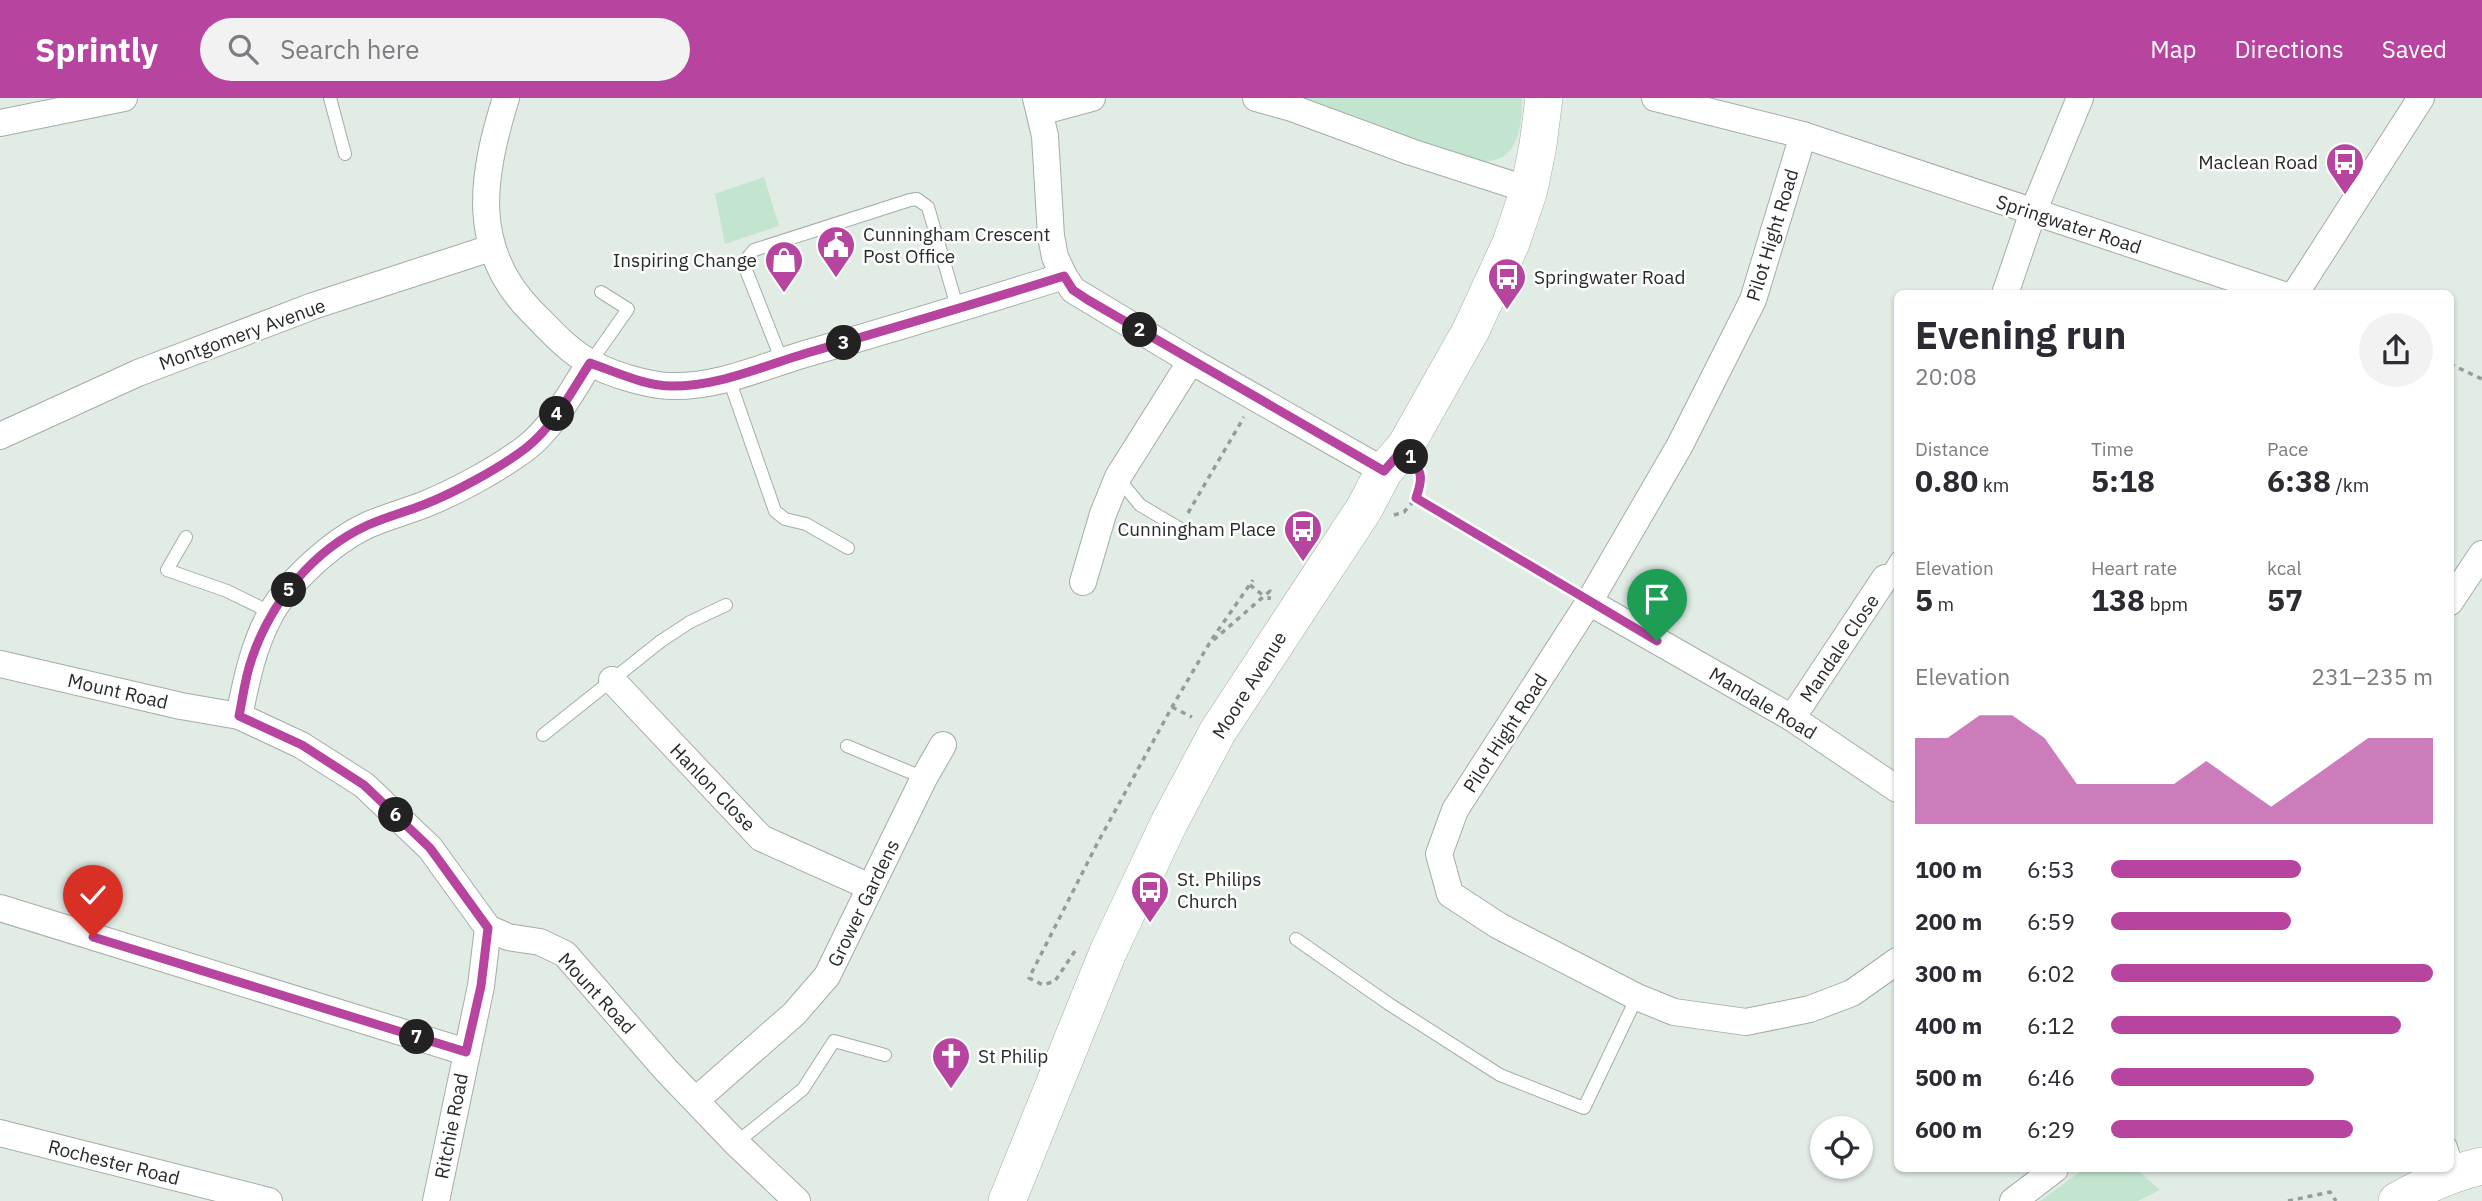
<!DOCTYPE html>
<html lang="en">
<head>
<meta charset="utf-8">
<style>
	:root { --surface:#fff; --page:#f2f2f3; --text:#2b2b33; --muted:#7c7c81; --accent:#b7449f }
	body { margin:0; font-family:"IBM Plex Sans",sans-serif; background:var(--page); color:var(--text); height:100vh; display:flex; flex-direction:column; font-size:26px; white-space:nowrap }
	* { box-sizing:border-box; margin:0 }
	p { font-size:23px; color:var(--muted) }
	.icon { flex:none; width:38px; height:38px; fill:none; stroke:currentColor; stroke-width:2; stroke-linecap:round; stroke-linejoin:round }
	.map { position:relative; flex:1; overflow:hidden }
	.side { position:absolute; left:1894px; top:192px; width:560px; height:882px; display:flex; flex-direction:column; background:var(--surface); border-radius:10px; box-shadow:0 2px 5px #0004 }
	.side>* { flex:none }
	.controls { position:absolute; left:1810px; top:1018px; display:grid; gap:14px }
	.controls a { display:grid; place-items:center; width:63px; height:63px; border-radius:50%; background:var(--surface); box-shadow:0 2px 5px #0004; font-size:35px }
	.pin { position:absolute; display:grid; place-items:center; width:60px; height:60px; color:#fff; margin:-72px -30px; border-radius:50% 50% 50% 0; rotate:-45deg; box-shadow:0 0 7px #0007 }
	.pin .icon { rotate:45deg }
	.km { position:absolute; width:35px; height:35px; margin:-18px; border-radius:50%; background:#222; color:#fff; font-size:19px; line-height:35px; text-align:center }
	.round { display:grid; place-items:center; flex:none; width:74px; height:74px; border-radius:37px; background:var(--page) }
	.headline { display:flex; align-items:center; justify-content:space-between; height:119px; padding:0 21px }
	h1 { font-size:38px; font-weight:800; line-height:52px }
	.stats { display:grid; grid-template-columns:repeat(3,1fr); gap:10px; height:119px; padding:7px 21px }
	.stats div { display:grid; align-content:center }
	.stats b { font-size:30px; font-weight:800 }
	.stats small { font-size:19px; font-weight:400 }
	.stats p { font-size:19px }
	.chart { height:196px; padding:14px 21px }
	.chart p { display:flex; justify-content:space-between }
	.chart svg { width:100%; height:126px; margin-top:7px; fill:var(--accent); opacity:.7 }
	ul { padding:0 21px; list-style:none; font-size:23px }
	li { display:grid; grid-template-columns:112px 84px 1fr; align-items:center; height:52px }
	li i { height:18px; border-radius:9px; background:var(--accent) }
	header { display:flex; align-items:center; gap:42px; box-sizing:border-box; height:98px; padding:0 35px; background:var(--accent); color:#fff }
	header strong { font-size:33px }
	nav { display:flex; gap:38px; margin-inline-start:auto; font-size:24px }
	.search { width:490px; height:63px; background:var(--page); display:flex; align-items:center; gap:18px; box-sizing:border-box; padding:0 24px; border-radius:38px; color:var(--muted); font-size:26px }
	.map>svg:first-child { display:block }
	.green { fill:#c3e5cf }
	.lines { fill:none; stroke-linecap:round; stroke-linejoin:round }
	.lane-casing { stroke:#a3ada6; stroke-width:14 }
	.street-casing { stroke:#a3ada6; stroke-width:28 }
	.secondary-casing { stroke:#a3ada6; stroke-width:38 }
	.path { stroke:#959d98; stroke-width:3.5; stroke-dasharray:5 5; stroke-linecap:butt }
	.lane { stroke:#fff; stroke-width:12 }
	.street { stroke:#fff; stroke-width:26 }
	.secondary { stroke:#fff; stroke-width:37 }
	.route-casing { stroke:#fff; stroke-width:14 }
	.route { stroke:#b7449f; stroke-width:9 }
	.labels { text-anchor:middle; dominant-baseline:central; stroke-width:5; stroke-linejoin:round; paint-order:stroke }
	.poi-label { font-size:19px; fill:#272b29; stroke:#fff; text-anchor:start }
	.street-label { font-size:19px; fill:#272b29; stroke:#fff }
</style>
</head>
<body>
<header>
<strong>Sprintly</strong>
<div class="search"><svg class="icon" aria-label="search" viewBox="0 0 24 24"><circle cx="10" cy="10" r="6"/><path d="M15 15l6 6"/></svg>Search here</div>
<nav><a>Map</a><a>Directions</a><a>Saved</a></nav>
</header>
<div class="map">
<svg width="2482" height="1103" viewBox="0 0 2482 1103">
	<rect width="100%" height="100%" fill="#e1ece5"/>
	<g class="green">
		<path d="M1256,0H1522C1522,19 1521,51 1500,60C1493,63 1485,64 1478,65Z"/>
		<polygon points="764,79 779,128 725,146 715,96"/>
		<polygon points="2084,1071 2136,1071 2160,1092 2138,1103 2040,1103"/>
	</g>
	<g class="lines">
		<defs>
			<g id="lane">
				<polyline points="330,0 345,56"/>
				<path d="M782,263L746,172C746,163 747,159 754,152L910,102L917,101L928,109L958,212"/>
				<polyline points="590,265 628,211 601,194"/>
				<polyline points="729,281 775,413 785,421 806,426 848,450"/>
				<polyline points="1118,380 1140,407 1179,430"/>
				<polyline points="186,439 167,472 227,493 272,515"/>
				<polyline points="1885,480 1897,460"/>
				<polyline points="543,637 661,543 690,524 726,507"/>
				<polyline points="847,648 924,680"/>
				<polyline points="1296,841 1389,906 1500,977 1584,1010 1637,899"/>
				<polyline points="736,1045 803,991 834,943 885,957"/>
				<polyline points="2450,1046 2459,1072"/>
			</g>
			<g id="street">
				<path d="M506,0C482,76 469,150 531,213C549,231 568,253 591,265C610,276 649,288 672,288C719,289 761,269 805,256C892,231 978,205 1064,178"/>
				<polyline points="1036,0 1045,38 1051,138 1055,159 1064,178 1073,192 1191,263 1384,373"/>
				<polyline points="1256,0 1292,10 1411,54 1529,92"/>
				<polyline points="1655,0 1803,37 2281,196"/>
				<polyline points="1040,14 1092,0"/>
				<polyline points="0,25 124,0"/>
				<polyline points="1803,37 1753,202 1680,347 1589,504 1455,712 1439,756 1450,796 1499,828 1637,899 1674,914 1746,924 1810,911 1852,895 1897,863"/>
				<polyline points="2005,196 2033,114 2080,0"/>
				<polyline points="2295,196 2421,0"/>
				<polyline points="0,338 138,275 313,208 491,150"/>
				<polyline points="1083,484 1103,416 1118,379 1191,263"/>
				<polyline points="1589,504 1792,620 1897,691"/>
				<polyline points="2450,504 2482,456"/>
				<polyline points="0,566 181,608 239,618 301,647 364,687 430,750 488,830 508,839 540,844 565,856 666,972 736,1045 797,1103"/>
				<polyline points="612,582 761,740 870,789"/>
				<path d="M239,618C246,585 252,552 268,521C285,486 333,443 368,427C386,419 405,414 423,407C456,394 498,371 526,350C554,328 571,294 590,265"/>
				<polyline points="1792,620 1885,480"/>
				<polyline points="0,810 466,954"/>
				<polyline points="696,1002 794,916 827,878 924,680 943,647"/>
				<polyline points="0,1035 269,1103"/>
				<polyline points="436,1103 481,888 488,830"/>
				<polyline points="2013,1103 2055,1071"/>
			</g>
			<g id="secondary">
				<polyline points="1007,1103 1108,854 1169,725 1218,633 1364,411 1384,373 1405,349 1471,232 1511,145 1529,92 1538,47 1544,0"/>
				<path d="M2397,1103C2425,1087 2451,1075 2482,1068"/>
			</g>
		</defs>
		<use href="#lane" class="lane-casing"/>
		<use href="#street" class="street-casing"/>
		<use href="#secondary" class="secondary-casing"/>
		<g class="path">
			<polyline points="2450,266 2482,281"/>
			<polyline points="1421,374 1421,386 1416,400 1570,493"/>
			<polyline points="1188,415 1244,319"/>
			<polyline points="1394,417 1404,414 1416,400"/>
			<polyline points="1250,487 1264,498"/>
			<polyline points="1212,541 1253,482"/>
			<polyline points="1172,609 1192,619"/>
			<polyline points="1075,853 1055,883 1043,887 1029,880 1098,744 1172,609 1209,546 1270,493 1269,502"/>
			<polyline points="2288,1103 2330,1094 2336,1103"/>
		</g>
		<use href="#lane" class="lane"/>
		<use href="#street" class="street"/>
		<use href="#secondary" class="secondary"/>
	</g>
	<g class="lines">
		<defs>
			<path id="route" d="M93,839L466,954L481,888L488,830L430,750L364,687L302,647L239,618C243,599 245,579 252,560C271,504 313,452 368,427C386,419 405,414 423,407C454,395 500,370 526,350C554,328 571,294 590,265C616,274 645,288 672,288C720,288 763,268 807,255C893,230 978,205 1064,178L1073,192L1088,202L1384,373L1405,349C1418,373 1426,372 1416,400L1657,543"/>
		</defs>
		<use href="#route" class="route-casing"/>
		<use href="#route" class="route"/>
	</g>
	<defs>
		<symbol id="bus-pin" viewBox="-11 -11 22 30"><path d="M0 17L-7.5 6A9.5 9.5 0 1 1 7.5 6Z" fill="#b7449f" stroke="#fff"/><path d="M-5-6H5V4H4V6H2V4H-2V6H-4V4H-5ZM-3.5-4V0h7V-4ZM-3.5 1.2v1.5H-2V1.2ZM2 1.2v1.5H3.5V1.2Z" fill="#fff"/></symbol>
		<symbol id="civic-pin" viewBox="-11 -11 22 30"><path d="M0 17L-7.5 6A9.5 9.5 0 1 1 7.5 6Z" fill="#b7449f" stroke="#fff"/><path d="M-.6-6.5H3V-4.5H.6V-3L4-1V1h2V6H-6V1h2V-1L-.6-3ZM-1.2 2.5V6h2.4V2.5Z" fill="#fff"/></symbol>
		<symbol id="shop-pin" viewBox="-11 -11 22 30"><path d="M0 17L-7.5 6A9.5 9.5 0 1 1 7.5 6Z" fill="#b7449f" stroke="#fff"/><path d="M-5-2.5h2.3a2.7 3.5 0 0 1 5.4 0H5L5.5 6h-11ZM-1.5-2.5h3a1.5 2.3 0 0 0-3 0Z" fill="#fff"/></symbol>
		<symbol id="church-pin" viewBox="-11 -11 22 30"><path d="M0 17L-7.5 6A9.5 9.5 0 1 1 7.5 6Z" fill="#b7449f" stroke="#fff"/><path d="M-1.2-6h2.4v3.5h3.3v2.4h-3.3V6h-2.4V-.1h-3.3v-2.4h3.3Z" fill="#fff"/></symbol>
	</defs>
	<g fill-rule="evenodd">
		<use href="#bus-pin" x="2323" y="42" width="44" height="60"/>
		<use href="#civic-pin" x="814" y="125" width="44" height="60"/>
		<use href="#shop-pin" x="762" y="140" width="44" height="60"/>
		<use href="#bus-pin" x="1485" y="157" width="44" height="60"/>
		<use href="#bus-pin" x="1281" y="409" width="44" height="60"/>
		<use href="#bus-pin" x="1128" y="770" width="44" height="60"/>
		<use href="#church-pin" x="929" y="936" width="44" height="60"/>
	</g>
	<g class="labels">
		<g class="poi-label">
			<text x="2318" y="64" text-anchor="end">Maclean Road</text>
			<text x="863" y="136">Cunningham Crescent<tspan x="863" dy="22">Post Office</tspan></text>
			<text x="757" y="162" text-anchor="end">Inspiring Change</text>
			<text x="1534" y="179">Springwater Road</text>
			<text x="1276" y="431" text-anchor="end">Cunningham Place</text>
			<text x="1177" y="781">St. Philips<tspan x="1177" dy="22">Church</tspan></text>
			<text x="978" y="958">St Philip</text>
		</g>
		<g class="street-label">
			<text transform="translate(2069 126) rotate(18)">Springwater Road</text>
			<text transform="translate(1772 137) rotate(-73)">Pilot Hight Road</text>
			<text transform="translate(242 236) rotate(-20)">Montgomery Avenue</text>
			<text transform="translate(1839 550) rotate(-56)">Mandale Close</text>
			<text transform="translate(1249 587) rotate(-58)">Moore Avenue</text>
			<text transform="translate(118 593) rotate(13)">Mount Road</text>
			<text transform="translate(1763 605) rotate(31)">Mandale Road</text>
			<text transform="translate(1505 635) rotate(-57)">Pilot Hight Road</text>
			<text transform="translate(713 689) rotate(46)">Hanlon Close</text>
			<text transform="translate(863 805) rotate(-64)">Grower Gardens</text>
			<text transform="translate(597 895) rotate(47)">Mount Road</text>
			<text transform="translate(451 1028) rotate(-79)">Ritchie Road</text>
			<text transform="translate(114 1064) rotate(14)">Rochester Road</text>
		</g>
	</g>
</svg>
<div class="controls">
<a><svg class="icon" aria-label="locate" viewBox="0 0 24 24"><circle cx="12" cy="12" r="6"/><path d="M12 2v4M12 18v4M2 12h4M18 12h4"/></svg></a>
</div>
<div class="pin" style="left:1657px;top:543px;background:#1e9e55"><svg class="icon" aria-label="arrive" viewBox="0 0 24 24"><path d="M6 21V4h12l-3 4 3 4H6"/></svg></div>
<div class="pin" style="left:93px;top:839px;background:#d93025"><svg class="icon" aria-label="check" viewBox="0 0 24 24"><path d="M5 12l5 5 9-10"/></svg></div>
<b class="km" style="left:1411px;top:359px">1</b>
<b class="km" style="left:1140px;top:232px">2</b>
<b class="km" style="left:844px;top:245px">3</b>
<b class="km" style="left:557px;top:316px">4</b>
<b class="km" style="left:289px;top:492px">5</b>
<b class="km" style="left:396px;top:717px">6</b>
<b class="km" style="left:417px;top:939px">7</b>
<section class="side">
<div class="headline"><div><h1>Evening run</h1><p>20:08</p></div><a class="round"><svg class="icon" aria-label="share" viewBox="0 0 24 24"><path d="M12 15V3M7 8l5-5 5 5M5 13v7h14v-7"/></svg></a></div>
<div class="stats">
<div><p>Distance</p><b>0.80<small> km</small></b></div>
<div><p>Time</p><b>5:18</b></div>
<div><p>Pace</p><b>6:38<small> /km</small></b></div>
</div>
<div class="stats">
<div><p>Elevation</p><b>5<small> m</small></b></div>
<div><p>Heart rate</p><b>138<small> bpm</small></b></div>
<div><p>kcal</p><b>57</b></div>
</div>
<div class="chart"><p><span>Elevation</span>231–235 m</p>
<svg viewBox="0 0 160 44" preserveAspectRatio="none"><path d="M0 44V14L10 14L20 6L30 6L40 14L50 30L60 30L70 30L80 30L90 22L100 30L110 38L120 30L130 22L140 14L150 14L160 14V44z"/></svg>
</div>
<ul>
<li><b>100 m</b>6:53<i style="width:59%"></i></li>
<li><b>200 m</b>6:59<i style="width:56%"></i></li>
<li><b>300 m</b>6:02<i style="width:100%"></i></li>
<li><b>400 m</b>6:12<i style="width:90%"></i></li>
<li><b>500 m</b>6:46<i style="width:63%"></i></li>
<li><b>600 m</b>6:29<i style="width:75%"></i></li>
</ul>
</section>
</div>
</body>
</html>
